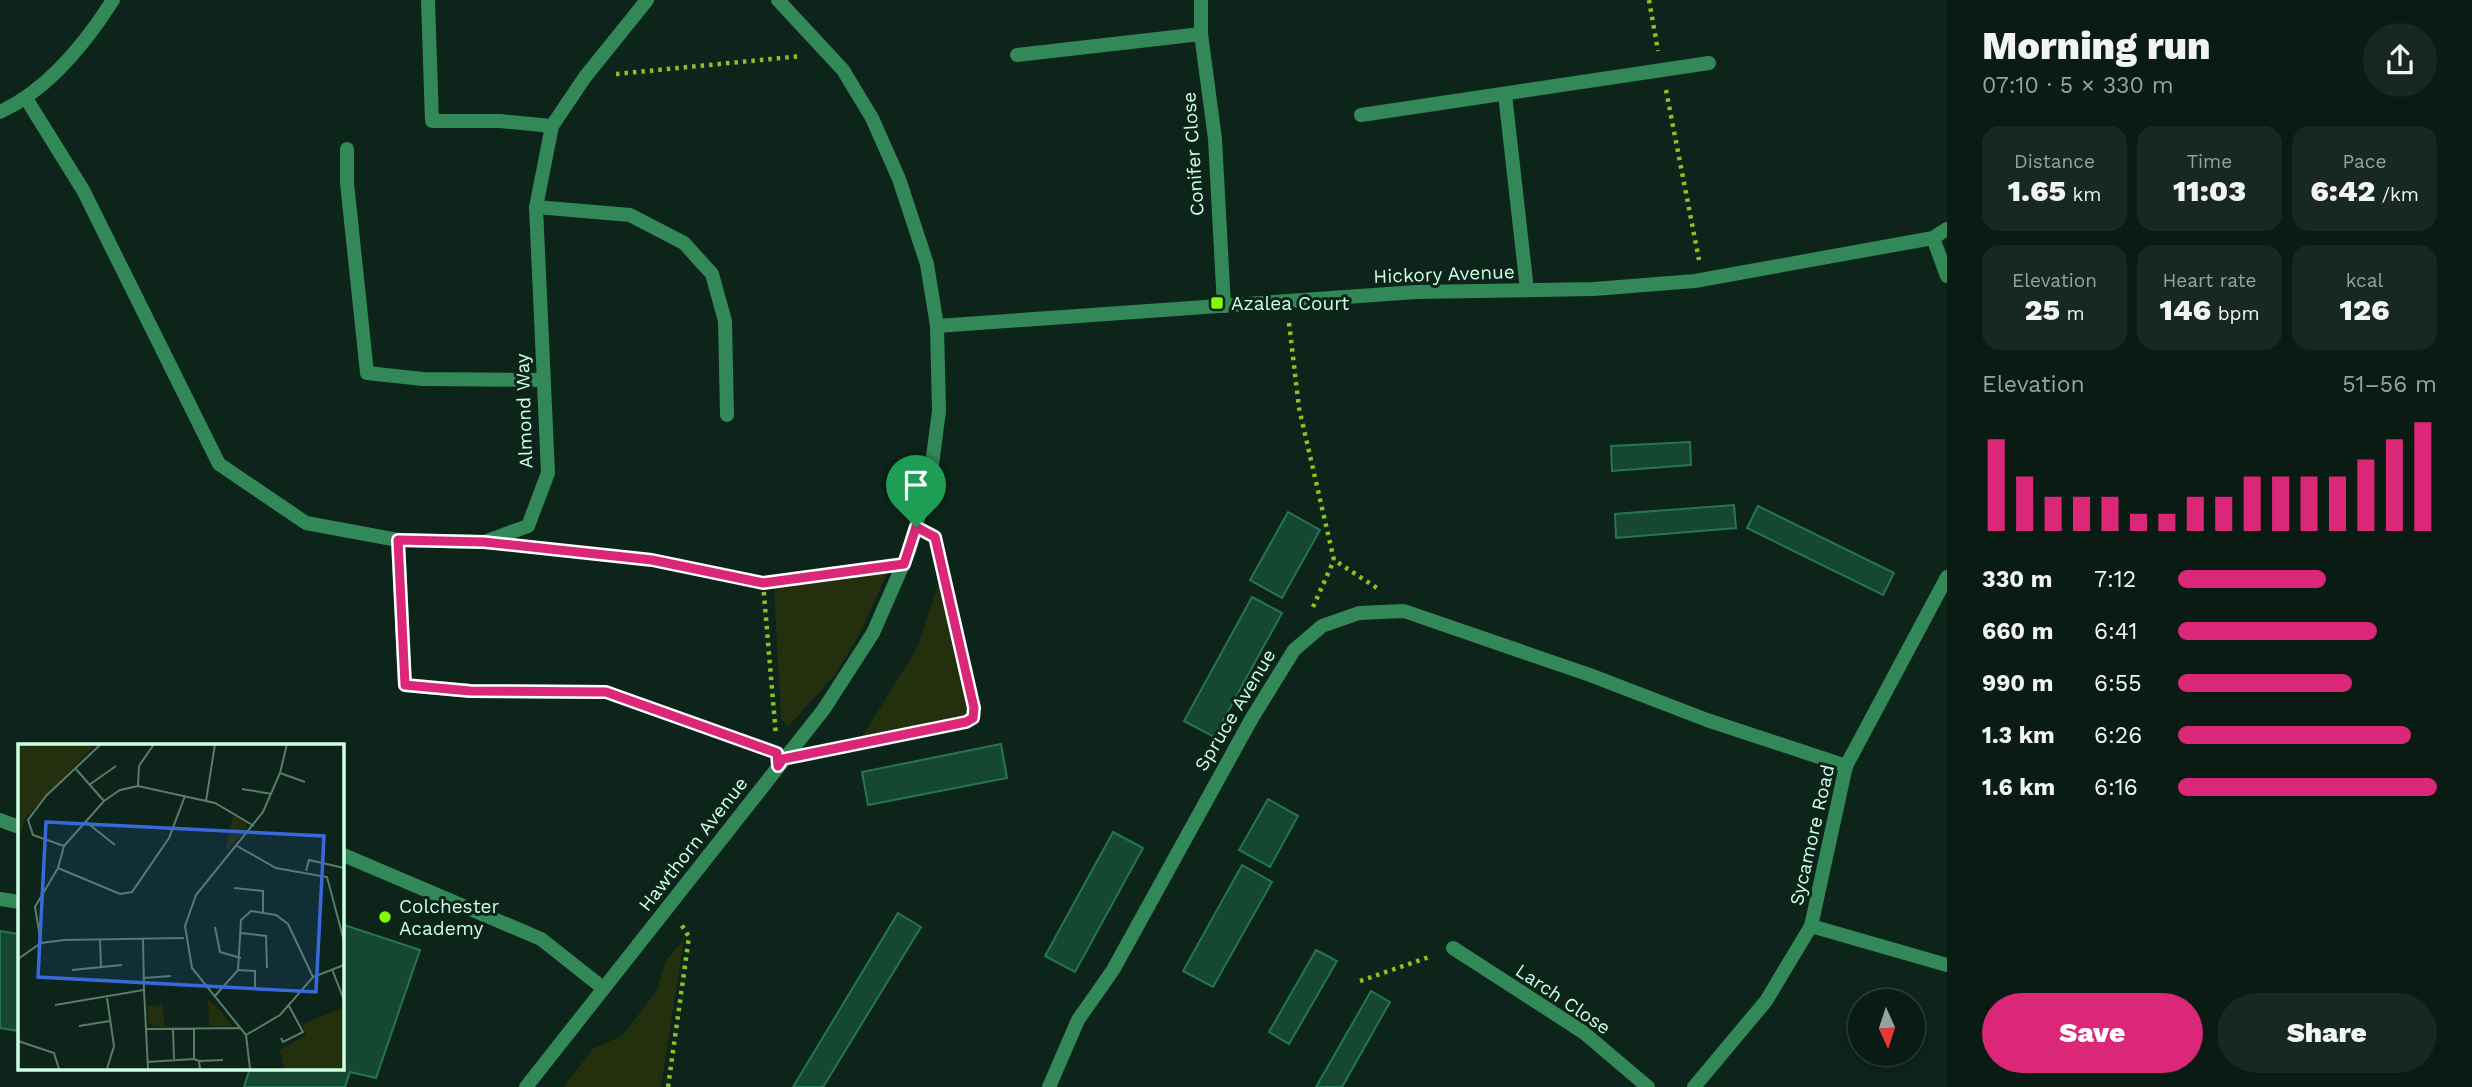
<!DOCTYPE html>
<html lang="en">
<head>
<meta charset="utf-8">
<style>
	:root { --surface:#091b13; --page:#172821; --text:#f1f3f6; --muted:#99a1a0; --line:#293933; --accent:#db2777 }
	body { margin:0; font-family:"Work Sans",sans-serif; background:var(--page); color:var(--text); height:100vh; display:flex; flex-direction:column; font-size:26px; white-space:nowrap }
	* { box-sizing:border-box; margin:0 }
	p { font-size:23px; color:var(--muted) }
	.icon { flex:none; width:38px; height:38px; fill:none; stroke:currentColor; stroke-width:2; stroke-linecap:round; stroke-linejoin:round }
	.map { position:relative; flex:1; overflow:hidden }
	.panel { display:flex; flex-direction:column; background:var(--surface); width:525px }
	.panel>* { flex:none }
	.needle { width:46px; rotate:177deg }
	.tools { position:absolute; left:1848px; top:989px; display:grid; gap:14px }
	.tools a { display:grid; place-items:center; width:77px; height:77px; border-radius:50%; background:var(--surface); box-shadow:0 4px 10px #0003,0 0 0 2px var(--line); font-size:35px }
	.pin { position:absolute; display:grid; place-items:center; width:60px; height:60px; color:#fff; margin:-72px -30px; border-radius:50% 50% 50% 0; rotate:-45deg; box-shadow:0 0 7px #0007 }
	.pin .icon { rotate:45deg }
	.round { display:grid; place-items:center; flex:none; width:74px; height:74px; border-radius:37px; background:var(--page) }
	.head { display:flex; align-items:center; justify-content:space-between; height:119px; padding:0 35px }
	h1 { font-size:38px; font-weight:800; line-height:52px }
	.stats { display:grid; grid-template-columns:repeat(3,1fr); gap:10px; height:119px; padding:7px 35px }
	.stats div { display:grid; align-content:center; border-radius:18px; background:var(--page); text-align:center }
	.stats b { font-size:30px; font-weight:800 }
	.stats small { font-size:19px; font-weight:400 }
	.stats p { font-size:19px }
	.chart { height:196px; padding:14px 35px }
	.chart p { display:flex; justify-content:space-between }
	.chart svg { width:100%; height:126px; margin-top:7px; stroke:var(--accent); stroke-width:6 }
	.primary-button { display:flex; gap:14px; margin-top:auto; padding:14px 35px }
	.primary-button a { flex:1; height:80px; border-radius:42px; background:var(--accent); color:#fff; font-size:28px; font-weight:800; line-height:80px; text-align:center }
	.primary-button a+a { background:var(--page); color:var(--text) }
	ul { padding:0 35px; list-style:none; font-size:23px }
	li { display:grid; grid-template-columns:112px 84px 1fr; align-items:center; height:52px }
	li i { height:18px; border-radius:9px; background:var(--accent) }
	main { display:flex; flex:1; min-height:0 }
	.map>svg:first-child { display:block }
	.green { fill:#242f0e }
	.building { fill:#164732; stroke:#257553; stroke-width:2 }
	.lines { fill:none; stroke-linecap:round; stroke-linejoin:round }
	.path { stroke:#8ec022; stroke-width:4.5; stroke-dasharray:3.5 5; stroke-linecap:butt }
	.service { stroke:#328856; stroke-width:14 }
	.minor { stroke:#328856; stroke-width:14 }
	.tertiary { stroke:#328856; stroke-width:14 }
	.route-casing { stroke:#fff; stroke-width:14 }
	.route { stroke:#db2777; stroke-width:9 }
	.poi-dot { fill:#83fa00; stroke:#0c2419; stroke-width:2.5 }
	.labels { text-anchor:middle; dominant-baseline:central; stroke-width:6; stroke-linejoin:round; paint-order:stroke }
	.street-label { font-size:19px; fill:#cfffe6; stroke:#0c2419 }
	.poi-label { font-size:19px; fill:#cfffe6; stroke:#0c2419; text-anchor:start }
	.inset-road { fill:none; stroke:#5a7c6b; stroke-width:2 }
	.view { fill:#3869da; fill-opacity:0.15; stroke:#3869da; stroke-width:3.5 }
	.inset-edge { fill:none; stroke:#cfffe6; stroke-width:3.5 }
</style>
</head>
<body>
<main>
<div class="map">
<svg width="1947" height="1087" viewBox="0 0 1947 1087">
	<rect width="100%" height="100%" fill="#0c2419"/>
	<g class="green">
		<polygon points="888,571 859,636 833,677 788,727 781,719 774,587"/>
		<polygon points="939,582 968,713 957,718 862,737 918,646"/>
		<polygon points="684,940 661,1087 563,1087 594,1048 622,1036 656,992 666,960"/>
	</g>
	<g class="building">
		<polygon points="1690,442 1691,465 1612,471 1611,446"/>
		<polygon points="1734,505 1736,528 1616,538 1615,514"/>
		<polygon points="1758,506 1894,573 1883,595 1747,528"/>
		<polygon points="1288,512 1320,530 1282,598 1250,580"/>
		<polygon points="1252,597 1282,613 1214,737 1184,721"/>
		<polygon points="1001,744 1007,778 868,805 862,772"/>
		<polygon points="1268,799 1298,816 1270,867 1239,850"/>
		<polygon points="1113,832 1143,848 1075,972 1045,956"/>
		<polygon points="1242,865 1272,882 1213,987 1183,971"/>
		<polygon points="898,913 921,927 823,1087 793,1087"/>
		<polygon points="341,924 420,950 376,1078 350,1072 345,1087 244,1087 249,1071 229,1068 341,1068"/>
		<polygon points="0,931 19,934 19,1031 0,1028"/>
		<polygon points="1316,950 1337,961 1289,1044 1269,1032"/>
		<polygon points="1371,991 1390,1002 1342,1087 1316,1087"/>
	</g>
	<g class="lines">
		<g class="path">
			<polyline points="1649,0 1658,51"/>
			<polyline points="616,74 802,56"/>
			<polyline points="1666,90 1699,260"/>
			<polyline points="1289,323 1299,408 1334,560 1380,590"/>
			<polyline points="537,548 652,560 763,583 776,736"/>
			<polyline points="763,583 877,568"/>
			<polyline points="1313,607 1334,560"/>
			<polyline points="627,699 767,749"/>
			<polyline points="819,752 966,722 973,718 936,539"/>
			<polyline points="1360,981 1432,956"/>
			<polyline points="668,1087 689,937 681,924"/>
		</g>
		<g class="service">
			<polyline points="428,0 432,121 500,121 552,126"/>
			<polyline points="1017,55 1201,34"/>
			<polyline points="1505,94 1527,290"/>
			<polyline points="1361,115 1709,63"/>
			<polyline points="347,149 347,183 367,373 423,379 542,380"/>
			<polyline points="536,207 630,215 684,243 712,274 725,321 727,415"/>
			<polyline points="398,540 405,685 470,691 606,692"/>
			<polyline points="0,899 19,902"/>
		</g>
		<g class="minor">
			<polyline points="1201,0 1201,34 1215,139 1224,306"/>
			<polyline points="27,100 83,190 219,464 306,523 398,540 484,542 528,526 548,473 536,207 552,126 585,77 647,0"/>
			<path d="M0,112C48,90 85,44 113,0"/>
			<polyline points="1933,238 1947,276"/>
			<polyline points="937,326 1416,292 1594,289 1695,281 1933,238 1947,229"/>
			<polyline points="0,820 19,827"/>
			<polyline points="341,854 541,939 603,988"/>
			<polyline points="1811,926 1947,965"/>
			<polyline points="1453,948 1583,1032 1648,1087"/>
			<polyline points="1049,1087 1078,1020 1113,970 1252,718 1294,650 1322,626 1359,613 1404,611 1590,675 1707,720 1846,766"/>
			<polyline points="1694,1087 1766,1001 1811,926 1846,766 1947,577"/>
		</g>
		<polyline class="tertiary" points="526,1087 824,709 873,633 909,551 931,472 939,411 937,326 927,264 899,179 872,118 843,70 778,0"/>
	</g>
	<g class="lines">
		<defs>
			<polygon id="route" points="916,527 935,537 974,708 973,718 966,722 783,759 778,766 777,753 606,692 470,691 405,685 398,540 484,542 652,560 763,583 904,564"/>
		</defs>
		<use href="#route" class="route-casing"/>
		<use href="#route" class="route"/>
	</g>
	<g class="poi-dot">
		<rect x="1210" y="296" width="14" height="14" rx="3.5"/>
		<circle cx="385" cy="917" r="7"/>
	</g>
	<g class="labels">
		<g class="street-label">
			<text transform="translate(1193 154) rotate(-94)">Conifer Close</text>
			<text transform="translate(1444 274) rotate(-2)">Hickory Avenue</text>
			<text transform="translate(524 411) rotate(-92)">Almond Way</text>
			<text transform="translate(1235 710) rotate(-59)">Spruce Avenue</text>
			<text transform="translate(1812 835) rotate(-77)">Sycamore Road</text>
			<text transform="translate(693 844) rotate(-52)">Hawthorn Avenue</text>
			<text transform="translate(1563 999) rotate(34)">Larch Close</text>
		</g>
		<g class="poi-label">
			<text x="1231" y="303">Azalea Court</text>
			<text x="399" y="906">Colchester<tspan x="399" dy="22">Academy</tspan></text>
		</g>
	</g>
	<g transform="translate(18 744)">
		<rect width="326" height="326" fill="#0c2419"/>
		<path d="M0,0H78L7,74L0,98ZM215,71L228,79L229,85L207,108ZM143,255L147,283L135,282L130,278V262L143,261ZM190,256L201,265L214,282H191ZM325,264V325H266L262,306L288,291L284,280Z" fill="#242f0e"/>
		<path class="inset-road" d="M57,24L86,57M262,29L287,38M71,41L98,22M120,42L121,22L136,0M224,45L254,50M188,57L197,0M67,77L97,101M46,102L15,91L10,76L28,52L82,1M219,102L258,124L309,133L326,197M40,124L102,150L114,148L151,94L167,52M288,127L291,116L326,124M216,144L245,147V168M197,183L202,208L223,214M223,189L248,192L249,224M82,195L83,223M23,199L17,163L40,124L46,102L86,57L102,46L120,42L197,59L236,82M0,215L23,199L46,196L166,194M314,225L326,256M54,226L104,221M220,226L237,227V245M126,234L153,232M126,246L130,325M196,253L220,226L223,176L233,167L258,171L270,180L295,233M89,254L96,302L89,325M37,261L126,246L125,195M61,282L92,277M128,285L223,284M155,285L156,315M176,285V315L181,317M228,291L262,271L295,233L326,221M263,294L265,298L285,288L271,262M0,297L36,309L41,325M129,318L176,315M182,325L181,317L205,316M232,325L228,291L174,224L167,182L178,151L245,68L262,29L269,0"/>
		<path class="view" d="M28,78L306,92L298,248L20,233Z"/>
		<rect width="326" height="326" class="inset-edge"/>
	</g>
</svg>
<div class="tools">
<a><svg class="needle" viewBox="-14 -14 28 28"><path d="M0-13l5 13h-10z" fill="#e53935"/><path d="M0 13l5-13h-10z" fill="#99a1a0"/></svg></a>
</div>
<div class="pin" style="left:916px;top:527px;background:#1e9e55"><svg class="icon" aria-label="arrive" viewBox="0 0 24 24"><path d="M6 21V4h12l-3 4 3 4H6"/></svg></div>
</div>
<section class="panel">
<div class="head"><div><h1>Morning run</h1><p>07:10 · 5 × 330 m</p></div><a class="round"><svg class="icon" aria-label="share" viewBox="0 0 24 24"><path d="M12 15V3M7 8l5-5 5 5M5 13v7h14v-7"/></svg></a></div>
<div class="stats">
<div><p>Distance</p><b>1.65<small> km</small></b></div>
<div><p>Time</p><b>11:03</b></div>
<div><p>Pace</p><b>6:42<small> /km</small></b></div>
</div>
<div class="stats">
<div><p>Elevation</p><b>25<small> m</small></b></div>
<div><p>Heart rate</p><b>146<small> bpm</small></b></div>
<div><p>kcal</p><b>126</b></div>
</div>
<div class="chart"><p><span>Elevation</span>51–56 m</p>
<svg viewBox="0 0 160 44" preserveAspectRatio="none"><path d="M5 44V12M15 44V25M25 44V32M35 44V32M45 44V32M55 44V38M65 44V38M75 44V32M85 44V32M95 44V25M105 44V25M115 44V25M125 44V25M135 44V19M145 44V12M155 44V6"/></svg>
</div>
<ul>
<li><b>330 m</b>7:12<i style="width:57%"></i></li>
<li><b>660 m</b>6:41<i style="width:77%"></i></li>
<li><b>990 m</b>6:55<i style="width:67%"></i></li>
<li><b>1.3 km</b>6:26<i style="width:90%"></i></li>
<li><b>1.6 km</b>6:16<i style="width:100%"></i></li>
</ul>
<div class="primary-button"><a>Save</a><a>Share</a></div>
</section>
</main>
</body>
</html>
